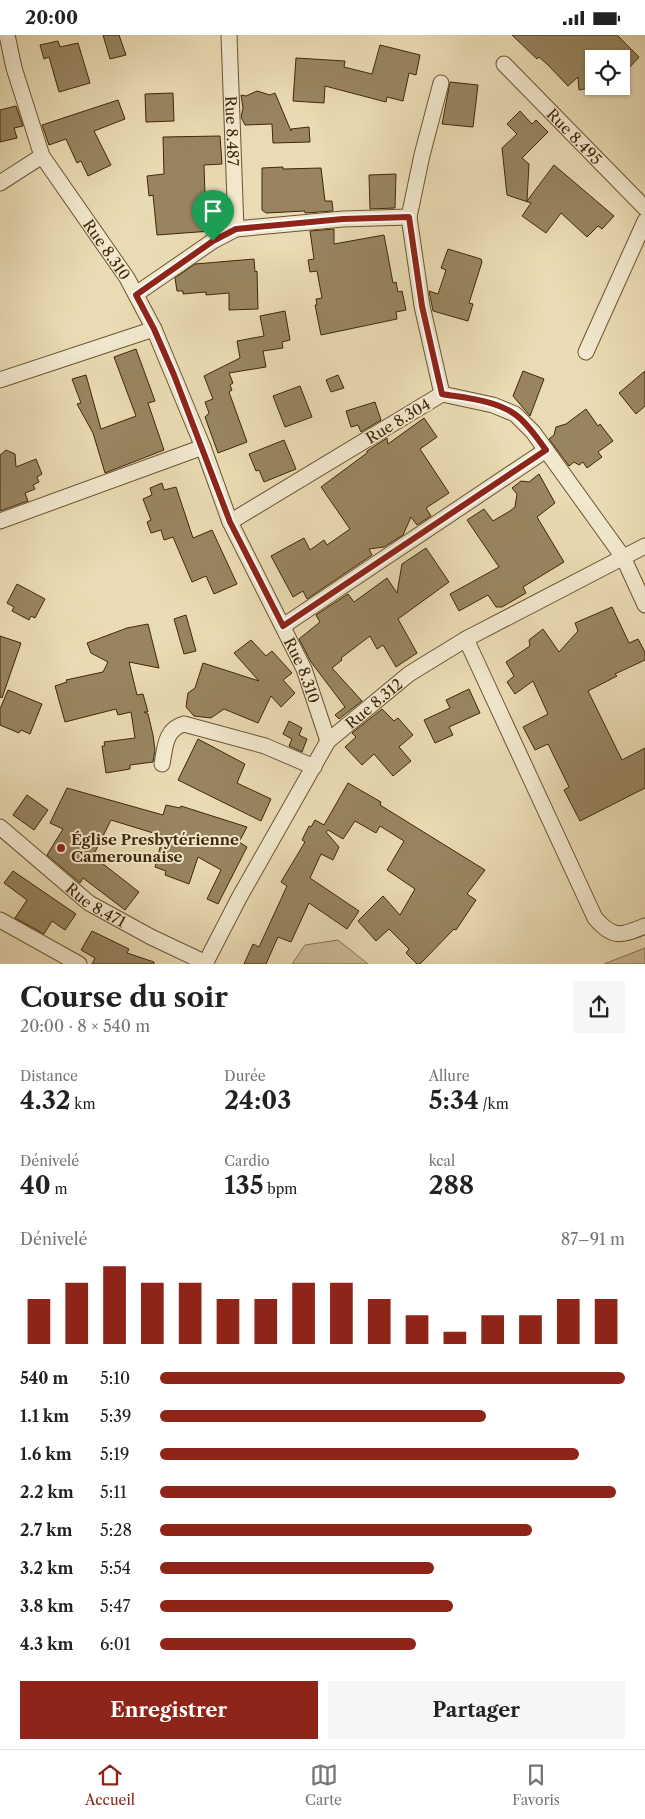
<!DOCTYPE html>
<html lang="fr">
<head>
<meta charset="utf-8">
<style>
	:root { --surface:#fff; --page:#f6f6f6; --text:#222; --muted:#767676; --line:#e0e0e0; --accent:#8f2418 }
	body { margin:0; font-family:"Libre Caslon Text",serif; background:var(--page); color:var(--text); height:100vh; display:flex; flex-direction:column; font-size:19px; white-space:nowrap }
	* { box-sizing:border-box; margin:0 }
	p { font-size:16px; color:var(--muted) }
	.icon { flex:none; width:28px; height:28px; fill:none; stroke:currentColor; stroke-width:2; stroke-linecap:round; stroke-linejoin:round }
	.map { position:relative; height:929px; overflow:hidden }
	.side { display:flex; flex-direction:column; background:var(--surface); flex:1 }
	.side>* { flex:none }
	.buttons { position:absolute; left:585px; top:15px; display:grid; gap:10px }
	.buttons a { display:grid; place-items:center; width:45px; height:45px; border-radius:0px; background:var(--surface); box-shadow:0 1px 4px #0004; font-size:25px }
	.pin { position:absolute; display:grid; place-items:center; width:42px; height:42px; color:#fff; margin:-51px -21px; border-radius:50% 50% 50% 0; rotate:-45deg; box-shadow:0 0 5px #0007 }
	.pin .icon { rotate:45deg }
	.round { display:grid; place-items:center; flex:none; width:52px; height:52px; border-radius:0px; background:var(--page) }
	.summary { display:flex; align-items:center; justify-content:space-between; height:85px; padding:0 20px }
	h1 { font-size:28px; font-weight:800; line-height:38px }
	.figures { display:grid; grid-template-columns:repeat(3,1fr); gap:8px; height:85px; padding:5px 20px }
	.figures div { display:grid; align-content:center }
	.figures b { font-size:25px; font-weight:800 }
	.figures small { font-size:14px; font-weight:400 }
	.figures p { font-size:14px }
	.chart { height:140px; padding:10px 20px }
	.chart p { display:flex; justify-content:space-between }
	.chart svg { width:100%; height:90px; margin-top:5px; stroke:var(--accent); stroke-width:6 }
	.button { display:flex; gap:10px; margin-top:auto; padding:10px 20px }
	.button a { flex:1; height:58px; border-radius:0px; background:var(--accent); color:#fff; font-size:20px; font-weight:800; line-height:58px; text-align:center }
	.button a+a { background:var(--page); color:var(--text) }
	ul { padding:0 20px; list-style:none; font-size:16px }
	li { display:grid; grid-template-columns:80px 60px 1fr; align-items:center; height:38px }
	li i { height:12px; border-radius:6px; background:var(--accent) }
	.status { display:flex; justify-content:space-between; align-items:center; height:35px; padding:0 25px; background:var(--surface); direction:ltr }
	.status svg { height:14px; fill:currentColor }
	.tab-bar { display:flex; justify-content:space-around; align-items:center; height:70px; border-top:1px solid var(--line); background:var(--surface); font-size:14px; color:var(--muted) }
	.tab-bar a { display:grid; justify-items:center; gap:2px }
	.tab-bar .selected { color:var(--accent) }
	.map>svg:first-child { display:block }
	.green { fill:#ccbd96; stroke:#86724e }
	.building { fill:#988560; stroke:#402807 }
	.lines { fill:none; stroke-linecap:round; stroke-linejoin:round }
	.minor-casing { stroke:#6a5532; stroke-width:17 }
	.minor { stroke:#f1e8ce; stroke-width:15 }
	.route-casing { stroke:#fff; stroke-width:10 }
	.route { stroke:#8f2418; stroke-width:6 }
	.poi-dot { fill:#8f2418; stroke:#f1e8ce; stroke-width:2 }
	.labels { text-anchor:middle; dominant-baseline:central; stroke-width:4; stroke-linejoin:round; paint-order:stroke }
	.street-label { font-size:15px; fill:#402807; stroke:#f1e8ce }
	.poi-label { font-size:15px; font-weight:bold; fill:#402807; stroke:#f1e8ce; text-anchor:start }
</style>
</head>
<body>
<div class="status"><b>20:00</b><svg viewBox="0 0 49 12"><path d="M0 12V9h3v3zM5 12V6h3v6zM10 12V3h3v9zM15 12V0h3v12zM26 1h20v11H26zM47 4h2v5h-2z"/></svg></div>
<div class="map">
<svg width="645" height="929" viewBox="0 0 645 929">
	<rect width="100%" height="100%" fill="#e9dbb3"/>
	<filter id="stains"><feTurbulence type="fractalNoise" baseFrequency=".004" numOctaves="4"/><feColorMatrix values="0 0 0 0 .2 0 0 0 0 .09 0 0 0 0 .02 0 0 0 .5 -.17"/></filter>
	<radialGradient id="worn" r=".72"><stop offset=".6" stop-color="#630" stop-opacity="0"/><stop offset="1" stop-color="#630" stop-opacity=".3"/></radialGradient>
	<g class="green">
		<polygon points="338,905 368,929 292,929 305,910"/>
		<polygon points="645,913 645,929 604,929"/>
	</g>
	<g class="building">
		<polygon points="103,0 119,0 126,20 110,24"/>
		<polygon points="512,0 617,0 639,22 628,34 621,27 621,24 594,24 594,52 579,55 578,42 568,51 547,29 539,22 537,24"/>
		<polygon points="58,6 60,12 78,8 90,48 59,57 49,22 44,24 40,10"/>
		<polygon points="380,10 420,20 416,40 409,38 403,66 387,62 386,67 325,51 324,68 293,66 296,23 345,26 344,32 372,39"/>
		<polygon points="450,47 478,50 473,92 442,89"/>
		<polygon points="257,56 270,60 275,58 291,96 291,94 309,92 310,107 273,108 272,89 245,90 241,82 243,73 241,60 246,61"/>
		<polygon points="173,58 174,86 146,87 145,59"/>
		<polygon points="118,65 125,84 94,96 111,130 88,141 81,126 77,128 66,104 49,110 42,90"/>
		<polygon points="16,71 23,91 14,93 17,103 0,107 0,75"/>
		<polygon points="520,76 532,89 536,85 548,97 522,123 529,129 527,166 554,130 614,181 602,194 598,191 587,202 561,178 546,198 522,181 531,168 507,160 502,113 517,99 507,89"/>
		<polygon points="220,101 222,129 204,130 205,160 219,160 220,192 211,196 157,200 153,160 149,161 147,141 164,139 163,102"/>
		<polygon points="283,132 283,134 321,133 325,166 332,166 333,176 305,178 305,176 266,178 262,175 262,133"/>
		<polygon points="396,139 395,173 370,174 369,140"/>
		<polygon points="334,194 334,209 384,200 393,248 396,247 398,257 402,256 406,275 396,277 397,284 321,300 315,270 317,270 316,264 322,263 317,236 310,237 308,225 314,224 310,196"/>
		<polygon points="448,214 481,224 482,227 469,268 473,269 468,286 433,276 429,256 438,259 446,235 441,233"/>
		<polygon points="254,224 255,237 257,236 258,274 229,275 229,258 206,260 206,257 183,259 183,256 177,256 175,243 195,229"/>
		<polygon points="285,276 290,305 282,307 283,313 263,316 266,332 229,338 233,348 230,350 232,355 229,357 247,407 218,418 205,382 209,378 205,367 213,364 204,341 240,323 237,306 264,301 260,281"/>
		<polygon points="136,314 155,366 148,368 164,415 105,438 93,398 77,369 81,368 72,344 86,340 101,394 136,381 114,322"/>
		<polygon points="523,336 544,344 530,381 513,361"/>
		<polygon points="645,336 645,371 636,379 619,358"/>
		<polygon points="338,340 344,353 331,357 326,345"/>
		<polygon points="300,351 312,382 285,392 273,361"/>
		<polygon points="375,367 381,385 361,397 358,390 351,392 346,376"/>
		<polygon points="586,374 598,391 600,389 613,406 598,417 602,422 587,433 583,427 579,430 574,427 569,431 549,404 554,400 556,392 566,389"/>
		<polygon points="424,383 437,402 420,414 449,458 426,473 431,481 417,490 411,482 403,500 384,512 369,514 372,520 307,564 303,556 293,562 271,521 304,503 310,515 324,505 327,510 350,494 321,452 367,418 367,416 387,403 388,409"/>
		<polygon points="284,405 296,434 264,447 259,435 256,436 249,419"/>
		<polygon points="6,415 15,419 16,432 36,424 42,439 37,442 39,447 33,450 35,454 25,458 28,466 0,476 0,420"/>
		<polygon points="539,439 555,468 537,482 564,527 523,552 526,558 502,572 496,572 488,560 459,576 450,559 499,532 467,485 484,474 493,486 510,476 515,472 517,459 512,453 521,446 529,447"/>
		<polygon points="162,448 164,455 176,452 193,503 212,495 237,549 214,559 206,541 192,547 173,502 164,505 161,495 151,498 147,487 151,485 143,464 152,460 150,453"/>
		<polygon points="426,513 449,547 398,584 417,618 396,632 383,610 377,614 370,601 341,623 342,625 332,633 362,666 339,684 335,680 345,672 311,627 299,604 320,587 316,580 348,559 354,567 387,543 397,558 402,529"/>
		<polygon points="17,549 45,564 35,583 31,581 29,585 12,576 14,572 7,568"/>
		<polygon points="612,572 629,608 638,604 645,617 645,625 615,639 617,641 588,656 622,725 645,713 645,753 580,786 564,755 569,752 548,709 535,715 523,692 548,679 533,646 515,659 507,647 514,641 506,627 530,611 529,605 543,594 559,617 578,596 575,588"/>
		<polygon points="186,580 196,616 184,619 174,584"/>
		<polygon points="148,589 159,633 129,627 137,660 143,659 148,677 144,677 148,679 153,700 155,715 153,727 130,730 130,734 106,738 102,711 105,711 104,707 135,703 131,677 118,680 116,674 65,687 55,651 67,647 66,645 103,637 108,627 91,618 87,608 127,593"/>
		<polygon points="0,601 21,608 2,663 0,662"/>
		<polygon points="251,605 266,621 272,616 292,638 283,645 295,658 281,672 271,661 258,688 224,674 211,683 194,681 186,672 188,658 195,653 203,628 259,646 234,618"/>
		<polygon points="469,654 480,678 449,692 453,700 435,708 424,685 450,673 446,665"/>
		<polygon points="8,655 42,669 30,699 21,695 19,698 0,690 0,674"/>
		<polygon points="382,674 394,686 398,683 413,700 399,712 411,726 393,741 374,719 362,730 345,712 356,702 352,698"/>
		<polygon points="289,686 302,693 299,700 307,704 302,717 289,711 292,704 283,699"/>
		<polygon points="198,704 245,729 237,748 271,764 261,786 178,745"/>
		<polygon points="348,748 381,767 380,770 485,835 467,859 476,865 456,895 454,894 420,929 417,929 406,918 409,914 389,894 376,906 358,886 383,861 400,880 415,854 387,835 404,806 380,791 376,798 355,786 343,804 328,795 326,797 339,812 333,825 321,819 310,843 359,876 347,894 309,868 291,907 278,902 266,929 244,929 253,909 259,912 287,851 281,847 305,807 302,805 309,791 311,792 315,785 324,790"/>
		<polygon points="67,753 163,780 166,770 180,773 181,771 247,792 239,807 247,812 218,869 207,864 221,835 198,822 189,849 165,840 166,836 155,832 163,801 111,785 93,821 139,857 125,875 83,843 80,848 47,820 63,794 50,788"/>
		<polygon points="27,760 48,775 34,795 13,780"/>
		<polygon points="13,836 76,879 65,895 52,886 44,899 15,883 27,865 4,848"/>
		<polygon points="92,896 129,914 127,918 154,927 154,929 92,929 95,923 81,915"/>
	</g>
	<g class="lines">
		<defs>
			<g id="minor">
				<path id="s1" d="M7,0L14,33L42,121L127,243L154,294L203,412L230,487L304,634L328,706"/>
				<path id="s2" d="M229,0L236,194"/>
				<path id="s3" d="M504,29L645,173"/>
				<polyline points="0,148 42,121"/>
				<polyline points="409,182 422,120 441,48"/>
				<polyline points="136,259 213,206 236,194 343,184 409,182 422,271 442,359 230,487"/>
				<polyline points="586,317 645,186"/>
				<polyline points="0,345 154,294"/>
				<polyline points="442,359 493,370 515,379 533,397 623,522 645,570"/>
				<polyline points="0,486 203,412"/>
				<polyline points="283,591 546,415"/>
				<path d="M466,604L595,883C613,904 621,901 645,891"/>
				<path d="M162,729C165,713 165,694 184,689L265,711L314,732"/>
				<path id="s4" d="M0,792L89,868L151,902L206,928"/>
				<polyline points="0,885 79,929"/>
				<path id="s5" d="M205,929L239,863L328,706L409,639L466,604L645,511"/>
			</g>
		</defs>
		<use href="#minor" class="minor-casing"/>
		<use href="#minor" class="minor"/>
	</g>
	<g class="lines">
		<defs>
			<path id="route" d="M409,182L422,271L442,359C465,363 496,365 516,380C528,389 537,403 546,415L283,591L230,487L174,340L154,294L136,260L213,206L236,194L343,184Z"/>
		</defs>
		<use href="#route" class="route-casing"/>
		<use href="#route" class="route"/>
	</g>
	<circle class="poi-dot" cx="61" cy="813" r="5"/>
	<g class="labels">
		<g class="street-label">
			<text stroke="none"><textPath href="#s2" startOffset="96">Rue 8.487</textPath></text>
			<text stroke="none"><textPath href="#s3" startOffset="101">Rue 8.495</textPath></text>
			<text stroke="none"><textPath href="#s1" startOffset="240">Rue 8.310</textPath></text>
			<text transform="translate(398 386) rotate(-31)">Rue 8.304</text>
			<text stroke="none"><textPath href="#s1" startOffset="705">Rue 8.310</textPath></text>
			<text stroke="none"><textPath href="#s5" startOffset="314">Rue 8.312</textPath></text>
			<text stroke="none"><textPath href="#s4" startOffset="124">Rue 8.471</textPath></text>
		</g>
		<g class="poi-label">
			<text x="71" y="804">Église Presbytérienne<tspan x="71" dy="17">Camerounaise</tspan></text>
		</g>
	</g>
	<rect width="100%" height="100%" filter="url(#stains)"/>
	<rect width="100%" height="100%" fill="url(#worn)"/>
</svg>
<div class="buttons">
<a><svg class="icon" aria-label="locate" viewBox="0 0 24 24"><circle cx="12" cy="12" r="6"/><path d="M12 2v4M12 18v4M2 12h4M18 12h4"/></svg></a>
</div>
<div class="pin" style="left:213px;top:206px;background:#1e9e55"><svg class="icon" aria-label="arrive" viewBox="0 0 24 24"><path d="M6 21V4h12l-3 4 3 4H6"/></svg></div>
</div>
<section class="side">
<div class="summary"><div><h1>Course du soir</h1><p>20:00 · 8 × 540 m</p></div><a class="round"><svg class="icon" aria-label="share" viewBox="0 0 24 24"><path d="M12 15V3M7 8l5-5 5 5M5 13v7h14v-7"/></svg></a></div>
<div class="figures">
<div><p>Distance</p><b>4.32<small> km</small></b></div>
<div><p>Durée</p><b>24:03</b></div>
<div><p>Allure</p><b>5:34<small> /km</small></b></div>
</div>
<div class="figures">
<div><p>Dénivelé</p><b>40<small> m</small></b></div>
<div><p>Cardio</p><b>135<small> bpm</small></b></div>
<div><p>kcal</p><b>288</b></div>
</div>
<div class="chart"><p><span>Dénivelé</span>87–91 m</p>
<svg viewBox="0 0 160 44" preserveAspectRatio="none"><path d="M5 44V22M15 44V14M25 44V6M35 44V14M45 44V14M55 44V22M65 44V22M75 44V14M85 44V14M95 44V22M105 44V30M115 44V38M125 44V30M135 44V30M145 44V22M155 44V22"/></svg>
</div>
<ul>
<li><b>540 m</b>5:10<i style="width:100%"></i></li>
<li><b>1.1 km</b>5:39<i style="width:70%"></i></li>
<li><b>1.6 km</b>5:19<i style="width:90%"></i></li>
<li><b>2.2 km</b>5:11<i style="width:98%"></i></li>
<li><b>2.7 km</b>5:28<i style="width:80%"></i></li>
<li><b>3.2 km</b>5:54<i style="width:59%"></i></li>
<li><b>3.8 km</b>5:47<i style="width:63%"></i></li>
<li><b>4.3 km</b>6:01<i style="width:55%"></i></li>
</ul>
<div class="button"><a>Enregistrer</a><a>Partager</a></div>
</section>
<nav class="tab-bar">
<a class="selected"><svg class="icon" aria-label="home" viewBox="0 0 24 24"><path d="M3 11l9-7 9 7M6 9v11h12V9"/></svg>Accueil</a>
<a><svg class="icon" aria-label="map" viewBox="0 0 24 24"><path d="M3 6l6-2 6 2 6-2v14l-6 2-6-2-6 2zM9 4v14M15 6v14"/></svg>Carte</a>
<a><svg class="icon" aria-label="saved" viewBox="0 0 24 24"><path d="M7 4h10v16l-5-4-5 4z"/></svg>Favoris</a>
</nav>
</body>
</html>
